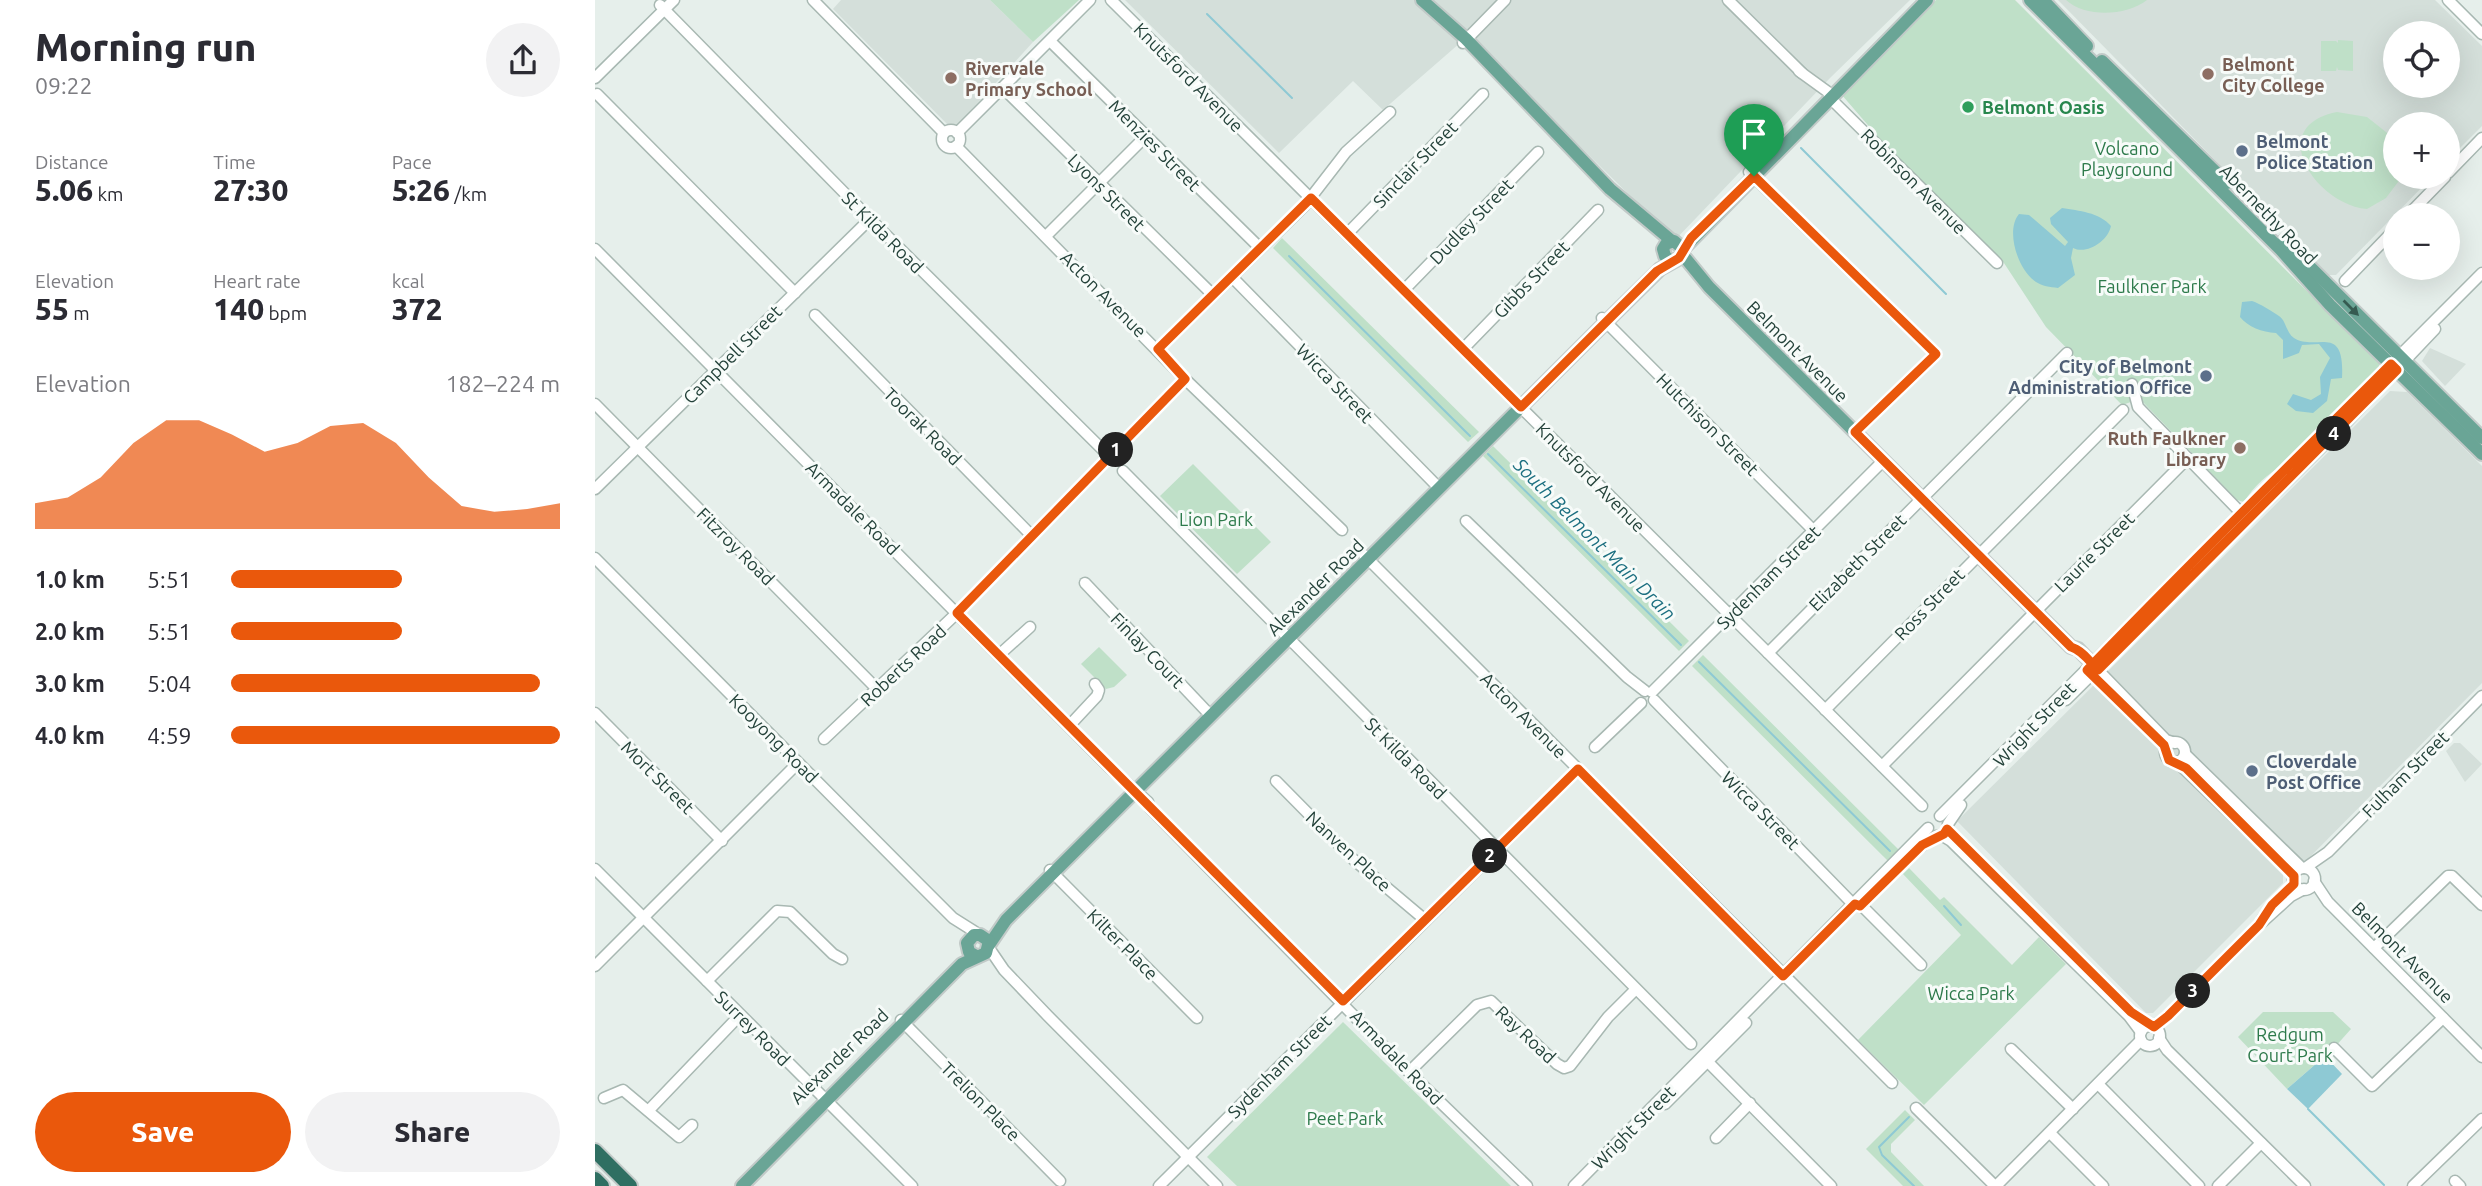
<!DOCTYPE html>
<html lang="en">
<head>
<meta charset="utf-8">
<style>
	:root { --surface:#fff; --page:#f2f2f3; --text:#2b2b33; --muted:#7c7c81; --accent:#ea580c }
	body { margin:0; font-family:Ubuntu,sans-serif; background:var(--page); color:var(--text); height:100vh; display:flex; flex-direction:column; font-size:26px; white-space:nowrap }
	* { box-sizing:border-box; margin:0 }
	p { font-size:23px; color:var(--muted) }
	.icon { flex:none; width:38px; height:38px; fill:none; stroke:currentColor; stroke-width:2; stroke-linecap:round; stroke-linejoin:round }
	.map { position:relative; flex:1; overflow:hidden }
	.sheet { display:flex; flex-direction:column; background:var(--surface); width:595px }
	.sheet>* { flex:none }
	.controls { position:absolute; left:1788px; top:21px; display:grid; gap:14px }
	.controls a { display:grid; place-items:center; width:77px; height:77px; border-radius:50%; background:var(--surface); box-shadow:0 7px 28px #0002; font-size:35px }
	.pin { position:absolute; display:grid; place-items:center; width:60px; height:60px; color:#fff; margin:-72px -30px; border-radius:50% 50% 50% 0; rotate:-45deg; box-shadow:0 0 7px #0007 }
	.pin .icon { rotate:45deg }
	.km { position:absolute; width:35px; height:35px; margin:-18px; border-radius:50%; background:#222; color:#fff; font-size:19px; line-height:35px; text-align:center }
	.round { display:grid; place-items:center; flex:none; width:74px; height:74px; border-radius:37px; background:var(--page) }
	.summary { display:flex; align-items:center; justify-content:space-between; height:119px; padding:0 35px }
	h1 { font-size:38px; font-weight:800; line-height:52px }
	.figures { display:grid; grid-template-columns:repeat(3,1fr); gap:10px; height:119px; padding:7px 35px }
	.figures div { display:grid; align-content:center }
	.figures b { font-size:30px; font-weight:800 }
	.figures small { font-size:19px; font-weight:400 }
	.figures p { font-size:19px }
	.chart { height:196px; padding:14px 35px }
	.chart p { display:flex; justify-content:space-between }
	.chart svg { width:100%; height:126px; margin-top:7px; fill:var(--accent); opacity:.7 }
	.cta { display:flex; gap:14px; margin-top:auto; padding:14px 35px }
	.cta a { flex:1; height:80px; border-radius:42px; background:var(--accent); color:#fff; font-size:28px; font-weight:800; line-height:80px; text-align:center }
	.cta a+a { background:var(--page); color:var(--text) }
	ul { padding:0 35px; list-style:none; font-size:23px }
	li { display:grid; grid-template-columns:112px 84px 1fr; align-items:center; height:52px }
	li i { height:18px; border-radius:9px; background:var(--accent) }
	main { display:flex; flex:1; min-height:0 }
	.map>svg:first-child { display:block }
	.built { fill:#d4dfda; fill-rule:evenodd }
	.green { fill:#bfe0c8 }
	.water { fill:#8ec9d4 }
	.lines { fill:none; stroke-linecap:round; stroke-linejoin:round }
	.stream { stroke:#8ec9d4; stroke-width:2 }
	.minor-casing { stroke:#a8b8b2; stroke-width:13 }
	.major-casing { stroke:#c2cac8; stroke-width:16 }
	.highway-casing { stroke:#c2cac8; stroke-width:18 }
	.minor { stroke:#fff; stroke-width:10 }
	.major { stroke:#6aa596; stroke-width:12 }
	.highway { stroke:#2f6f62; stroke-width:14 }
	.oneway { fill:#365b51 }
	.route-casing { stroke:#fff; stroke-width:14 }
	.route { stroke:#ea580c; stroke-width:9 }
	.education-dot { fill:#8d6e63; stroke:#f7fbf9; stroke-width:2.5 }
	.leisure-dot { fill:#2e9e5b; stroke:#f7fbf9; stroke-width:2.5 }
	.service-dot { fill:#5c6f8a; stroke:#f7fbf9; stroke-width:2.5 }
	.labels { text-anchor:middle; dominant-baseline:central; stroke-width:6; stroke-linejoin:round; paint-order:stroke }
	.education-label { font-size:18px; font-weight:bold; fill:#785e54; stroke:#f7fbf9; text-anchor:start }
	.street-label { font-size:18px; fill:#24423a; stroke:#f7fbf9 }
	.leisure-label { font-size:18px; font-weight:bold; fill:#27864d; stroke:#f7fbf9; text-anchor:start }
	.service-label { font-size:18px; font-weight:bold; fill:#4e5e75; stroke:#f7fbf9; text-anchor:start }
	.park-label { font-size:18px; fill:#2d7a4b; stroke:#f7fbf9 }
	.water-label { font-size:19px; font-style:italic; fill:#1c6f80; stroke:#f7fbf9 }
</style>
</head>
<body>
<main>
<section class="sheet">
<div class="summary"><div><h1>Morning run</h1><p>09:22</p></div><a class="round"><svg class="icon" aria-label="share" viewBox="0 0 24 24"><path d="M12 15V3M7 8l5-5 5 5M5 13v7h14v-7"/></svg></a></div>
<div class="figures">
<div><p>Distance</p><b>5.06<small> km</small></b></div>
<div><p>Time</p><b>27:30</b></div>
<div><p>Pace</p><b>5:26<small> /km</small></b></div>
</div>
<div class="figures">
<div><p>Elevation</p><b>55<small> m</small></b></div>
<div><p>Heart rate</p><b>140<small> bpm</small></b></div>
<div><p>kcal</p><b>372</b></div>
</div>
<div class="chart"><p><span>Elevation</span>182–224 m</p>
<svg viewBox="0 0 160 44" preserveAspectRatio="none"><path d="M0 44V35L10 33L20 26L30 14L40 6L50 6L60 11L70 17L80 14L90 8L100 7L110 14L120 26L130 36L140 38L150 37L160 35V44z"/></svg>
</div>
<ul>
<li><b>1.0 km</b>5:51<i style="width:52%"></i></li>
<li><b>2.0 km</b>5:51<i style="width:52%"></i></li>
<li><b>3.0 km</b>5:04<i style="width:94%"></i></li>
<li><b>4.0 km</b>4:59<i style="width:100%"></i></li>
</ul>
<div class="cta"><a>Save</a><a>Share</a></div>
</section>
<div class="map">
<svg width="1887" height="1186" viewBox="0 0 1887 1186">
	<rect width="100%" height="100%" fill="#e6efeb"/>
	<g class="built">
		<polygon points="246,0 395,0 438,42 358,130 238,9"/>
		<polygon points="530,0 1315,0 1235,78 1080,240 873,36 788,110 758,81 684,153"/>
		<path d="M1463,0H1840L1887,46V126L1853,160V124H1801V177H1837L1741,275H1733ZM1801,33H1853V86H1801Z"/>
		<polygon points="1835,348 1871,364 1850,386 1827,361"/>
		<polygon points="1795,391 1812,392 1887,466 1887,683 1711,861 1702,858 1688,871 1688,883 1558,1013 1551,1013 1362,821"/>
		<polygon points="1859,743 1865,743 1887,764 1870,782 1851,751"/>
	</g>
	<g class="green">
		<polygon points="395,0 484,0 438,42"/>
		<path d="M1341,0H1420L1784,363L1785,371L1689,465C1672,474 1659,486 1649,502L1642,500L1545,399L1527,405L1451,327L1407,260L1323,183L1246,94Z"/>
		<path d="M1471,0H1552C1531,16 1491,18 1471,0Z"/>
		<polygon points="1743,40 1758,41 1758,71 1743,70 1742,67 1741,71 1726,71 1726,41 1741,41 1743,43"/>
		<path d="M1742,112L1772,117L1801,140V177L1806,178L1791,198L1772,209C1722,205 1668,127 1742,112Z"/>
		<polygon points="687,238 884,432 873,442 678,248"/>
		<polygon points="898,446 1094,641 1084,651 888,456"/>
		<polygon points="598,464 676,542 642,574 565,496"/>
		<polygon points="504,647 532,675 519,687 511,689 486,664"/>
		<polygon points="1108,655 1304,850 1293,861 1097,666"/>
		<polygon points="1314,868 1345,900 1349,897 1417,965 1444,937 1471,964 1329,1105 1263,1040 1366,935 1308,874"/>
		<polygon points="1668,1012 1738,1012 1756,1029 1739,1048 1692,1089 1643,1037"/>
		<polygon points="748,1022 916,1186 642,1186 612,1157"/>
		<polygon points="1310,1110 1320,1120 1296,1144 1296,1152 1329,1186 1308,1186 1271,1149"/>
	</g>
	<g class="water">
		<path d="M1467,208C1484,211 1504,212 1516,226C1513,241 1492,255 1478,248L1476,258L1480,275L1463,288C1455,287 1447,286 1441,282C1423,270 1410,231 1424,214L1434,215L1470,246L1473,242L1456,224L1455,218Z"/>
		<path d="M1657,301C1664,303 1678,312 1684,316C1691,320 1691,333 1699,338C1721,352 1750,322 1747,378L1736,379L1732,401L1718,413L1701,411L1692,404L1698,394L1716,400L1726,394L1725,377L1735,358L1724,344L1707,345L1704,353L1688,359V340L1681,333C1667,332 1653,327 1645,317L1647,302Z"/>
		<polygon points="1730,1056 1747,1074 1713,1109 1692,1089"/>
	</g>
	<g class="lines">
		<g class="stream">
			<polyline points="612,14 697,98"/>
			<polyline points="1206,148 1351,294"/>
			<polyline points="694,256 875,436"/>
			<polyline points="893,454 1086,645"/>
			<polyline points="1104,662 1295,851"/>
			<polyline points="1349,906 1366,925"/>
			<polyline points="1713,1109 1789,1185"/>
			<polyline points="1314,1117 1284,1147 1287,1155 1319,1186"/>
		</g>
		<defs>
			<g id="minor">
				<polyline points="218,0 349,133"/>
				<polyline points="516,0 1327,806"/>
				<polyline points="1133,0 1207,73"/>
				<polyline points="1853,0 1887,34"/>
				<polyline points="65,5 275,219 515,457"/>
				<polyline points="455,41 665,248"/>
				<polyline points="868,43 910,0"/>
				<polyline points="1204,71 1233,92 1236,99 1402,263"/>
				<polyline points="0,78 79,0"/>
				<polyline points="408,88 618,295"/>
				<polyline points="2,94 200,293"/>
				<circle cx="356" cy="139" r="9"/>
				<polyline points="362,133 495,0"/>
				<polyline points="361,146 590,379 747,530"/>
				<polyline points="1154,172 1341,354 1260,432"/>
				<polyline points="1853,173 1887,138"/>
				<polyline points="1813,215 1850,177"/>
				<polyline points="752,234 888,94"/>
				<polyline points="451,236 551,136"/>
				<polyline points="0,249 515,768 553,802 555,808 814,1072 932,1186"/>
				<polyline points="637,277 844,488"/>
				<polyline points="1750,281 1801,228"/>
				<polyline points="809,290 943,152"/>
				<polyline points="220,315 437,536"/>
				<polyline points="1007,318 1218,530"/>
				<polyline points="563,349 710,205 751,152 795,112"/>
				<polyline points="868,349 1003,210"/>
				<polyline points="1537,384 1543,407 1650,517"/>
				<polyline points="0,404 282,689"/>
				<polyline points="528,471 1096,1044"/>
				<polyline points="0,489 275,219"/>
				<polyline points="871,521 1032,677 1050,691"/>
				<polyline points="769,555 1297,1083"/>
				<polyline points="0,558 325,885 358,918 385,935"/>
				<polyline points="490,583 616,716"/>
				<polyline points="1173,653 1472,353"/>
				<polyline points="404,655 435,627"/>
				<polyline points="1503,670 1571,740 1580,743"/>
				<polyline points="1497,675 1527,703"/>
				<polyline points="1057,692 1288,461"/>
				<polyline points="1059,700 1255,901 1269,908 1326,965"/>
				<polyline points="1471,700 1746,428 1840,329"/>
				<polyline points="1230,710 1528,410"/>
				<polyline points="0,713 127,841"/>
				<polyline points="474,726 502,696 504,690 500,684"/>
				<polyline points="229,739 362,613 590,379"/>
				<circle cx="1580" cy="752" r="10"/>
				<polyline points="1000,747 1046,703"/>
				<polyline points="1590,754 1707,868"/>
				<polyline points="1582,762 1699,875"/>
				<polyline points="1287,766 1593,458"/>
				<polyline points="681,781 759,860 829,919"/>
				<polyline points="1345,816 1887,273"/>
				<polyline points="1353,824 1366,805"/>
				<polyline points="1346,835 1356,841 1534,1016 1546,1032"/>
				<polyline points="1324,848 1341,836"/>
				<polyline points="1710,868 1733,852 1887,696"/>
				<circle cx="1709" cy="879" r="11"/>
				<polyline points="0,869 317,1186"/>
				<polyline points="455,870 602,1018"/>
				<polyline points="1719,881 1733,902 1887,1057"/>
				<polyline points="1668,918 1699,884"/>
				<polyline points="394,948 409,970 453,1016 622,1186"/>
				<polyline points="1779,948 1853,876 1857,876 1887,905"/>
				<polyline points="0,966 203,763"/>
				<polyline points="112,981 182,911 195,912 238,954 247,959"/>
				<polyline points="1539,1014 1553,1026"/>
				<polyline points="306,1020 465,1181"/>
				<circle cx="1555" cy="1036" r="10"/>
				<polyline points="1558,1027 1573,1016 1664,925 1696,896 1709,889"/>
				<polyline points="1564,1038 1572,1050 1710,1186"/>
				<polyline points="1739,1048 1777,1086 1848,1018"/>
				<polyline points="1416,1049 1478,1109"/>
				<polyline points="1111,1060 1236,1186"/>
				<polyline points="814,1072 882,1005 896,1001 962,1064 969,1068 975,1066 1013,1017 1040,990"/>
				<polyline points="1503,1084 1604,1186"/>
				<polyline points="9,1098 28,1090 84,1137 97,1125"/>
				<polyline points="1070,1104 1151,1023"/>
				<polyline points="1321,1108 1400,1186"/>
				<polyline points="54,1110 145,1015"/>
				<polyline points="1455,1133 1508,1186"/>
				<polyline points="1121,1138 1155,1103"/>
				<polyline points="1860,1181 1865,1186"/>
				<polyline points="564,1186 983,769"/>
				<polyline points="979,1186 1333,828"/>
				<polyline points="1401,1186 1546,1040"/>
				<polyline points="1623,1186 1666,1143"/>
				<polyline points="1818,1186 1887,1119"/>
			</g>
			<g id="major">
				<polyline points="827,0 871,39 1015,189 1077,241"/>
				<polyline points="1435,0 1686,250 1735,305 1887,454"/>
				<polyline points="1448,0 1492,46"/>
				<polyline points="1507,61 1632,183"/>
				<polyline points="1689,241 1887,438"/>
				<polyline points="1088,249 1332,0"/>
				<polyline points="1087,254 1114,287 1476,647 1483,649 1503,670"/>
				<polyline points="394,945 411,920 1011,322 1065,269 1085,258 1088,249 1079,241 1071,244 1068,249 1070,256 1076,261"/>
				<polyline points="147,1186 367,964 391,953 394,941 385,935 379,935 372,943 374,952 381,956"/>
			</g>
			<g id="highway">
				<polyline points="0,1151 35,1186"/>
				<polyline points="0,1179 7,1186"/>
			</g>
		</defs>
		<use href="#minor" class="minor-casing"/>
		<use href="#major" class="major-casing"/>
		<use href="#highway" class="highway-casing"/>
		<use href="#minor" class="minor"/>
		<use href="#major" class="major"/>
		<use href="#highway" class="highway"/>
	</g>
	<defs><path id="oneway-solid" d="M-6-.8H1V-3.2L6.5 0L1 3.2V.8H-6Z" transform="scale(1.75)"/></defs>
	<use class="oneway" href="#oneway-solid" transform="translate(1756 308) rotate(45)"/>
	<g class="lines">
		<defs>
			<path id="route" d="M1159,176L1096,238L1084,258L1062,271L926,407L716,198L563,349L590,379L362,613L748,1001L983,769L1188,976L1260,904L1265,906L1327,845L1349,834L1352,829L1536,1012L1559,1027L1573,1016L1664,925L1677,905L1699,884V876L1591,768L1574,760L1569,745L1492,670C1592,566 1695,465 1796,364L1802,370L1503,670C1495,662 1487,650 1476,647L1260,432L1341,354L1159,176"/>
		</defs>
		<use href="#route" class="route-casing"/>
		<use href="#route" class="route"/>
	</g>
	<g class="education-dot">
		<circle cx="1613" cy="74" r="7"/>
		<circle cx="356" cy="78" r="7"/>
		<circle cx="1645" cy="448" r="7"/>
	</g>
	<circle class="leisure-dot" cx="1373" cy="107" r="7"/>
	<g class="service-dot">
		<circle cx="1647" cy="151" r="7"/>
		<circle cx="1611" cy="376" r="7"/>
		<circle cx="1657" cy="771" r="7"/>
	</g>
	<g class="labels">
		<g class="education-label">
			<text x="1627" y="64">Belmont<tspan x="1627" dy="21">City College</tspan></text>
			<text x="370" y="68">Rivervale<tspan x="370" dy="21">Primary School</tspan></text>
			<text x="1631" y="438" text-anchor="end">Ruth Faulkner<tspan x="1631" dy="21">Library</tspan></text>
		</g>
		<g class="street-label">
			<text transform="translate(594 77) rotate(45)">Knutsford Avenue</text>
			<text transform="translate(560 145) rotate(45)">Menzies Street</text>
			<text transform="translate(820 164) rotate(-46)">Sinclair Street</text>
			<text transform="translate(1319 181) rotate(45)">Robinson Avenue</text>
			<text transform="translate(512 192) rotate(45)">Lyons Street</text>
			<text transform="translate(1674 214) rotate(46)">Abernethy Road</text>
			<text transform="translate(876 221) rotate(-46)">Dudley Street</text>
			<text transform="translate(288 232) rotate(45)">St Kilda Road</text>
			<text transform="translate(936 279) rotate(-46)">Gibbs Street</text>
			<text transform="translate(509 294) rotate(45)">Acton Avenue</text>
			<text transform="translate(1203 351) rotate(45)">Belmont Avenue</text>
			<text transform="translate(137 354) rotate(-45)">Campbell Street</text>
			<text transform="translate(740 383) rotate(46)">Wicca Street</text>
			<text transform="translate(1113 424) rotate(45)">Hutchison Street</text>
			<text transform="translate(328 426) rotate(45)">Toorak Road</text>
			<text transform="translate(996 477) rotate(45)">Knutsford Avenue</text>
			<text transform="translate(258 508) rotate(45)">Armadale Road</text>
			<text transform="translate(141 546) rotate(45)">Fitzroy Road</text>
			<text transform="translate(1499 552) rotate(-45)">Laurie Street</text>
			<text transform="translate(1262 562) rotate(-45)">Elizabeth Street</text>
			<text transform="translate(1173 577) rotate(-45)">Sydenham Street</text>
			<text transform="translate(720 587) rotate(-45)">Alexander Road</text>
			<text transform="translate(1334 604) rotate(-46)">Ross Street</text>
			<text transform="translate(553 650) rotate(46)">Finlay Court</text>
			<text transform="translate(308 665) rotate(-43)">Roberts Road</text>
			<text transform="translate(929 715) rotate(45)">Acton Avenue</text>
			<text transform="translate(1439 724) rotate(-46)">Wright Street</text>
			<text transform="translate(179 738) rotate(45)">Kooyong Road</text>
			<text transform="translate(811 758) rotate(45)">St Kilda Road</text>
			<text transform="translate(1810 774) rotate(-45)">Fulham Street</text>
			<text transform="translate(63 777) rotate(45)">Mort Street</text>
			<text transform="translate(1166 810) rotate(45)">Wicca Street</text>
			<text transform="translate(754 851) rotate(43)">Nanven Place</text>
			<text transform="translate(528 944) rotate(45)">Kilter Place</text>
			<text transform="translate(1808 952) rotate(45)">Belmont Avenue</text>
			<text transform="translate(158 1028) rotate(45)">Surrey Road</text>
			<text transform="translate(931 1034) rotate(43)">Ray Road</text>
			<text transform="translate(244 1056) rotate(-44)">Alexander Road</text>
			<text transform="translate(802 1057) rotate(46)">Armadale Road</text>
			<text transform="translate(684 1066) rotate(-45)">Sydenham Street</text>
			<text transform="translate(386 1101) rotate(45)">Trelion Place</text>
			<text transform="translate(1038 1127) rotate(-45)">Wright Street</text>
		</g>
		<g class="leisure-label">
			<text x="1387" y="107">Belmont Oasis</text>
		</g>
		<g class="service-label">
			<text x="1661" y="141">Belmont<tspan x="1661" dy="21">Police Station</tspan></text>
			<text x="1597" y="366" text-anchor="end">City of Belmont<tspan x="1597" dy="21">Administration Office</tspan></text>
			<text x="1671" y="761">Cloverdale<tspan x="1671" dy="21">Post Office</tspan></text>
		</g>
		<g class="park-label">
			<text x="1532" y="148">Volcano<tspan x="1532" dy="21">Playground</tspan></text>
			<text x="1557" y="286">Faulkner Park</text>
			<text x="621" y="519">Lion Park</text>
			<text x="1376" y="993">Wicca Park</text>
			<text x="1695" y="1034">Redgum<tspan x="1695" dy="21">Court Park</tspan></text>
			<text x="750" y="1118">Peet Park</text>
		</g>
		<g class="water-label">
			<text transform="translate(1000 539) rotate(45)">South Belmont Main Drain</text>
		</g>
	</g>
</svg>
<div class="controls">
<a><svg class="icon" aria-label="locate" viewBox="0 0 24 24"><circle cx="12" cy="12" r="6"/><path d="M12 2v4M12 18v4M2 12h4M18 12h4"/></svg></a>
<a>+</a>
<a>−</a>
</div>
<div class="pin" style="left:1159px;top:176px;background:#1e9e55"><svg class="icon" aria-label="arrive" viewBox="0 0 24 24"><path d="M6 21V4h12l-3 4 3 4H6"/></svg></div>
<b class="km" style="left:521px;top:450px">1</b>
<b class="km" style="left:895px;top:856px">2</b>
<b class="km" style="left:1598px;top:991px">3</b>
<b class="km" style="left:1739px;top:434px">4</b>
</div>
</main>
</body>
</html>
